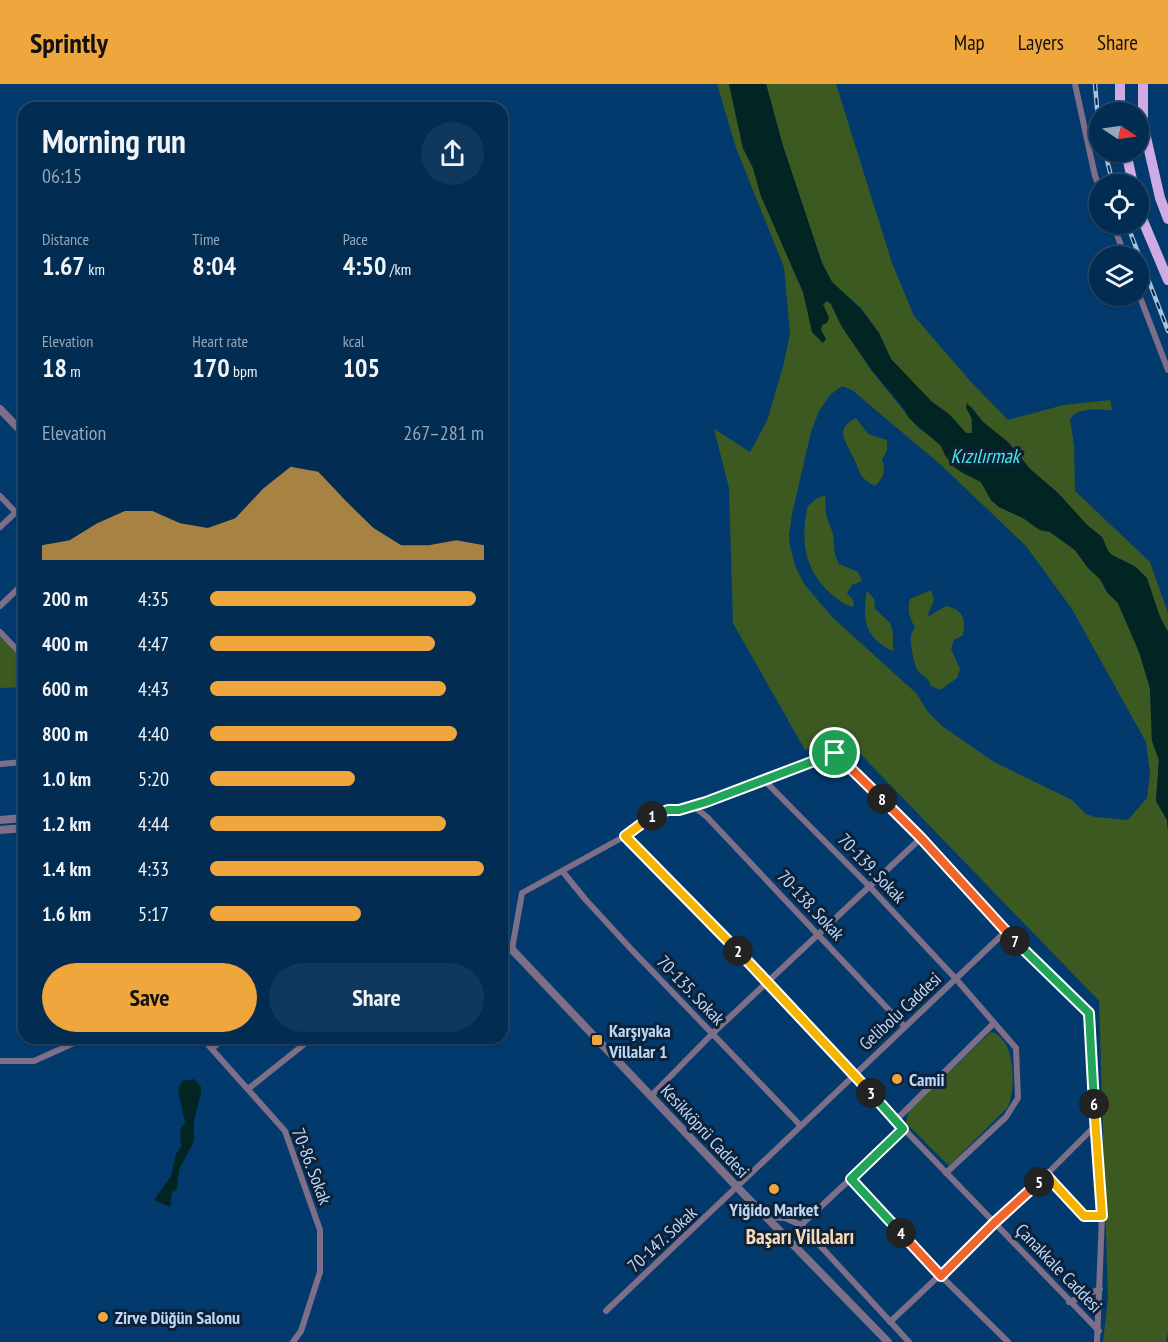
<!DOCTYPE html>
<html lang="en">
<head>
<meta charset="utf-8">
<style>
	:root { --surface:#022c52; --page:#10385c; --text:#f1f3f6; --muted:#96a7b8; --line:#234869; --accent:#efa73d }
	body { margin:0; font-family:"PT Sans Narrow",sans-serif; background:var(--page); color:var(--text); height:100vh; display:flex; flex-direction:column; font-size:22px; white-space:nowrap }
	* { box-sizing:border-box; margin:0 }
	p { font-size:20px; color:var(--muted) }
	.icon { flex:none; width:33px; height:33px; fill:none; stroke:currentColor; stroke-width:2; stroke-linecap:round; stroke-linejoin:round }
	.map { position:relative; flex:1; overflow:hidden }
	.drawer { position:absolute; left:18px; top:18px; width:490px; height:942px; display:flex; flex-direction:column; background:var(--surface); border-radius:18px; box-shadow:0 2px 4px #0004,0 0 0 2px var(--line) }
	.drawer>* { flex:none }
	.needle { width:39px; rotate:103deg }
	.controls { position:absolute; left:1089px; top:18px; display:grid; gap:12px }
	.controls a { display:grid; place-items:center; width:60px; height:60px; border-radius:50%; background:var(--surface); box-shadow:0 2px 4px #0004,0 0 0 2px var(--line); font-size:30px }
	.pin { position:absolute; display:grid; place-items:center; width:51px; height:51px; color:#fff; margin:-26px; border:3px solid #fff; border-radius:50%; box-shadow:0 2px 6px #0007 }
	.km { position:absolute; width:30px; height:30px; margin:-15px; border-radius:50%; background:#222; color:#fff; font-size:16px; line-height:30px; text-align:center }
	.round { display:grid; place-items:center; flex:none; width:63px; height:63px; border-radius:32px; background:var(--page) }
	.head { display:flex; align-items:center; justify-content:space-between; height:102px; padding:0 24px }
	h1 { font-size:33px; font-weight:600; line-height:45px }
	.metrics { display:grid; grid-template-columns:repeat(3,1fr); gap:9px; height:102px; padding:6px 24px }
	.metrics div { display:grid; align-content:center }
	.metrics b { font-size:26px; font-weight:600 }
	.metrics small { font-size:16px; font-weight:400 }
	.metrics p { font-size:16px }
	.chart { height:168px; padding:12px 24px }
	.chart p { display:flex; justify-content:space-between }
	.chart svg { width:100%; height:108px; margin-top:6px; fill:var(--accent); opacity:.7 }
	.button { display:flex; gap:12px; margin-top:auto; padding:12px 24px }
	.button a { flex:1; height:69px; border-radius:36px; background:var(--accent); color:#111; font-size:24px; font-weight:600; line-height:69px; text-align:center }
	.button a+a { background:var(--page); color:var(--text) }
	ul { padding:0 24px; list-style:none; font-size:20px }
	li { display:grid; grid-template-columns:96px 72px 1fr; align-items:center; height:45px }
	li i { height:15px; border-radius:8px; background:var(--accent) }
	header { display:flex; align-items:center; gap:36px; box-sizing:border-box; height:84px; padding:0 30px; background:var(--accent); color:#111 }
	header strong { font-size:28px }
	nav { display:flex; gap:33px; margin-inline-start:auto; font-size:21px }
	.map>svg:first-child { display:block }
	.green { fill:#3c5922; fill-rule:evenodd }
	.water { fill:#022423 }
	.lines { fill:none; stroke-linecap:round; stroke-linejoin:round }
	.minor { stroke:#7e6f88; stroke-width:6 }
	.tertiary { stroke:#7e6f88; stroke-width:8 }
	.trunk { stroke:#cfabe5; stroke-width:10 }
	.rail-casing { stroke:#a4c3e4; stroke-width:4.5 }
	.rail { stroke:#0d2239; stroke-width:2; stroke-dasharray:7; stroke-linecap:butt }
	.split-1-casing { stroke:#fff; stroke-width:12 }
	.split-2-casing { stroke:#fff; stroke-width:12 }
	.split-3-casing { stroke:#fff; stroke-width:12 }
	.split-4-casing { stroke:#fff; stroke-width:12 }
	.split-5-casing { stroke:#fff; stroke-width:12 }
	.split-6-casing { stroke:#fff; stroke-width:12 }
	.split-7-casing { stroke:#fff; stroke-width:12 }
	.split-8-casing { stroke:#fff; stroke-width:12 }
	.split-9-casing { stroke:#fff; stroke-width:12 }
	.split-1 { stroke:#22a559; stroke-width:8 }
	.split-2 { stroke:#f5b400; stroke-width:8 }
	.split-3 { stroke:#f5b400; stroke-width:8 }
	.split-4 { stroke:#22a559; stroke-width:8 }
	.split-5 { stroke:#f0652b; stroke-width:8 }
	.split-6 { stroke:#f5b400; stroke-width:8 }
	.split-7 { stroke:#22a559; stroke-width:8 }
	.split-8 { stroke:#f0652b; stroke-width:8 }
	.split-9 { stroke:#f0652b; stroke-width:8 }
	.poi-dot { fill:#efa73d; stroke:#0d2239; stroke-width:2 }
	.labels { text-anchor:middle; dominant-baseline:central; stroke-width:6; stroke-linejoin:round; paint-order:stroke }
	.street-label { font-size:18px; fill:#bdd8f6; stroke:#0d2239 }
	.poi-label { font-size:18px; font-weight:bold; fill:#bdd8f6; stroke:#0d2239; text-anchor:start }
	.water-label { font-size:20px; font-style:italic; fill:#4fe6e2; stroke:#0d2239 }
	.quarter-label { font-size:21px; font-weight:bold; fill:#f9dab4; stroke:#0d2239 }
</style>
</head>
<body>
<header>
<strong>Sprintly</strong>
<nav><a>Map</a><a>Layers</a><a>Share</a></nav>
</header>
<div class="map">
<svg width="1168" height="1258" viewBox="0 0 1168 1258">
	<rect width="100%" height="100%" fill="#033a6d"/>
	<g class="green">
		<path d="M717,0H729L743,64L753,84L761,112L803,208L808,226L821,246L823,220L827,217L831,220L842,243L871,286L917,343L934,355L941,362L945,371L963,389L981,398L991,416L999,423L1023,434L1040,446L1050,448L1075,466L1088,484L1100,495L1107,508L1118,519L1139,568L1150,604L1152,657L1159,676L1156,717L1167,736L1168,746V1248L1166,1258H1103L1108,1215L1099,917L844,653L805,666L733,539L729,404L714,345L750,368L767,337L783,283L790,250L784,183L736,64ZM842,302L852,306L941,381L1026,462L1072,525L1146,658L1150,689L1147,714L1128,736L1095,733L1086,730L1072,716L994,678L942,642L927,627L917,610L832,533L804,500L795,482L790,462L789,451L792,430L811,348L819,327L830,311Z"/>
		<path d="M766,0H836L892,179L914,232L972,299L1008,336L1064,321L1110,316L1112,326C1098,326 1079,322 1070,335L1074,362L1075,407L1150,478L1168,529V548L1136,483L1112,471L1108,467L1102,453L1087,441L1058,409L1030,385L1009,359L983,338L971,322L972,350L966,349L949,330L932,318L891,275L879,249L861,224L832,198L822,179L783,62Z"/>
		<path d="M856,334L868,350L887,356V366L882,376C886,387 884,393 875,402C856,391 862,390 853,373C845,356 834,345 856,334Z"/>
		<path d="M825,411L826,431L833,450L835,471L839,480L858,488L862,497L852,501L847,509L853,516L854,523C843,521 838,515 830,509C804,485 800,455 808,422L816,415Z"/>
		<path d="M931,506L934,516L927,533L946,522C963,525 966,535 963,551L954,556L951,565L960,585L957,594L940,606L931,602C927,592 926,595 919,588C914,583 910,559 911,551C912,548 914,546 915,543C909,533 907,526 910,515Z"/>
		<path d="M867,507L874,515L875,525L890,539L893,548V567C865,555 862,534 867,507Z"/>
		<polygon points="0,552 24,577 24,603 0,604"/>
		<path d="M991,948C1016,954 1016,1004 1008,1023L949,1082L906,1039L909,1026Z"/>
	</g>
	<g class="water">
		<polygon points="729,0 766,0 783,62 822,179 832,198 861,225 879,249 891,275 932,318 949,330 966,349 972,349 972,335 966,324 967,319 983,338 1009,359 1030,385 1058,409 1087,441 1102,453 1108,467 1112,471 1136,483 1147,494 1161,536 1168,548 1168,746 1167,736 1156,717 1159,676 1152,657 1150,604 1139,568 1118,519 1107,508 1100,495 1088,484 1075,466 1050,448 1040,446 1023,434 999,423 991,416 981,398 963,389 954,383 945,371 941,362 909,334 904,325 871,285 842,243 831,220 827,217 823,220 829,234 827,239 822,241 821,246 826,255 823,259 812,248 803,208 761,112 753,84 743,64"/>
		<polygon points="194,995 201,1003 201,1009 194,1037 194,1057 179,1086 177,1106 172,1108 170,1123 154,1116 171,1092 176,1070 181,1063 180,1046 185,1038 178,1006 182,997"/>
	</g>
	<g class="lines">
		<g class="minor">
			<polyline points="1075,0 1095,92 1100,104"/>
			<polyline points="1113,140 1125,172"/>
			<polyline points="1138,208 1168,286"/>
			<polyline points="0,412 24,437"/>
			<polyline points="0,443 16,428"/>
			<polyline points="0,522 24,499"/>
			<polyline points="0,548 24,573"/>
			<polyline points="0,680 24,678"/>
			<polyline points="764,696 870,803 956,895 1016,964 1018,1014 1006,1033 946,1089"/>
			<polyline points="693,722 707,733 905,943"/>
			<polyline points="625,752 768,898 904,1045 1099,1247"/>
			<polyline points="563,788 585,815 631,865 800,1041"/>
			<polyline points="512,865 522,809 625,752 656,730 668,726 679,726 707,718 835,669 921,754 1005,848 1089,929 1102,1132 1097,1258"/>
			<polyline points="202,954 285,1047 320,1146 320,1188 301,1247 293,1258"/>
			<polyline points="212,964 226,954"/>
			<polyline points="0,977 34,977 85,954"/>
			<polyline points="248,1005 312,954"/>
			<polyline points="651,1012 712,950 921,754"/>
			<polyline points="896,1036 994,939"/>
			<polyline points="1046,1091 1084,1132 1102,1132"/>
			<polyline points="851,1095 941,1192 1008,1258"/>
			<polyline points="767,1133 785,1134 801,1141 904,1045"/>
			<polyline points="801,1141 909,1258"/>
			<polyline points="1069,1218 1100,1205"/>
			<polyline points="606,1227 1005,848"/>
			<polyline points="890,1238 1046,1091 1095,1042"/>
		</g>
		<g class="tertiary">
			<polyline points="0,325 24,350"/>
			<polyline points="0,736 24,734"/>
			<polyline points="0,746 24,744"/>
			<polyline points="502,855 738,1104 888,1258"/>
		</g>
		<g class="trunk">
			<polyline points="1120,0 1120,28"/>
			<polyline points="1143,0 1143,40 1160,114 1168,135"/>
			<polyline points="1126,68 1133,100"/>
			<polyline points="1138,125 1168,196"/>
		</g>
		<defs>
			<g id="rail">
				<polyline points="1095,0 1100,59"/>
				<polyline points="1105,68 1113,100"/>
				<polyline points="1127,140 1168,247"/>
			</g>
		</defs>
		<use href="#rail" class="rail-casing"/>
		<use href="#rail" class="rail"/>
	</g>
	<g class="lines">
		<defs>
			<polyline id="split-1" points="652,732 668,726 679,726 706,718 835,669"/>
			<polyline id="split-2" points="652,732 625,752 738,867"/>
			<polyline id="split-3" points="738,867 871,1009"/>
			<polyline id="split-4" points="871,1009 903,1045 851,1095 901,1149"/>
			<polyline id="split-5" points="901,1149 941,1192 994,1139 1039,1098"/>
			<polyline id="split-6" points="1039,1098 1046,1091 1084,1132 1102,1132 1094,1020"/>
			<polyline id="split-7" points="1015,857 1089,929 1094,1020"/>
			<polyline id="split-8" points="882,715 921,754 1015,857"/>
			<polyline id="split-9" points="835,669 882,715"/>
		</defs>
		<use href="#split-1" class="split-1-casing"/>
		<use href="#split-2" class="split-2-casing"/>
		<use href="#split-3" class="split-3-casing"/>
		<use href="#split-4" class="split-4-casing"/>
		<use href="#split-5" class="split-5-casing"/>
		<use href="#split-6" class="split-6-casing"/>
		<use href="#split-7" class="split-7-casing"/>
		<use href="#split-8" class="split-8-casing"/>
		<use href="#split-9" class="split-9-casing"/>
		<use href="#split-1" class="split-1"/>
		<use href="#split-2" class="split-2"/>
		<use href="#split-3" class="split-3"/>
		<use href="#split-4" class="split-4"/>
		<use href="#split-5" class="split-5"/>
		<use href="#split-6" class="split-6"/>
		<use href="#split-7" class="split-7"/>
		<use href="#split-8" class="split-8"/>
		<use href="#split-9" class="split-9"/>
	</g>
	<g class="poi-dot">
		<rect x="591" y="950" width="12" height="12" rx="3"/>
		<circle cx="897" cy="995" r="6"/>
		<circle cx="774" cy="1105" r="6"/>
		<circle cx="103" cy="1233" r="6"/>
	</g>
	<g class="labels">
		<g class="street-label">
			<text transform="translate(872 784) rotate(46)">70-139. Sokak</text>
			<text transform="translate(811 821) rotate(47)">70-138. Sokak</text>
			<text transform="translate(691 906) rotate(46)">70-135. Sokak</text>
			<text transform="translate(900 927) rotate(-43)">Gelibolu Caddesi</text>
			<text transform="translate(705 1047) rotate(47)">Kesikköprü Caddesi</text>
			<text transform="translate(312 1082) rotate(69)">70-86. Sokak</text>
			<text transform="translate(662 1155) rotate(-43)">70-147. Sokak</text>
			<text transform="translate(1059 1184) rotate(46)">Çanakkale Caddesi</text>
		</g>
		<g class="poi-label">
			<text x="609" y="946">Karşıyaka<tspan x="609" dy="21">Villalar 1</tspan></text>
			<text x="909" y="995">Camii</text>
			<text x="774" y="1125" text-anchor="middle">Yiğido Market</text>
			<text x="115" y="1233">Zirve Düğün Salonu</text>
		</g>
		<g class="water-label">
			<text x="985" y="372">Kızılırmak</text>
		</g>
		<g class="quarter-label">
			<text x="800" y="1152">Başarı Villaları</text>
		</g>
	</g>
</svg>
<div class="controls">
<a><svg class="needle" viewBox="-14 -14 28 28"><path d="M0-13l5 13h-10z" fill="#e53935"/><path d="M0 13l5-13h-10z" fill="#96a7b8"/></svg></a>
<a><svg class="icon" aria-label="locate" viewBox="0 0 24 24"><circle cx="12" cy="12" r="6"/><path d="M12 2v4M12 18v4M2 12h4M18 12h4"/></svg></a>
<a><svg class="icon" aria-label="layers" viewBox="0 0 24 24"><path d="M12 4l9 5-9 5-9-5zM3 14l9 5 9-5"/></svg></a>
</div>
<div class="pin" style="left:835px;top:669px;background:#1e9e55"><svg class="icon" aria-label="arrive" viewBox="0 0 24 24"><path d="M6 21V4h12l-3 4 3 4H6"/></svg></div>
<b class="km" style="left:652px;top:732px">1</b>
<b class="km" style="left:738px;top:867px">2</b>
<b class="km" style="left:871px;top:1009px">3</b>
<b class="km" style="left:901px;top:1149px">4</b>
<b class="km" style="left:1039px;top:1098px">5</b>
<b class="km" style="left:1094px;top:1020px">6</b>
<b class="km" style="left:1015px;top:857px">7</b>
<b class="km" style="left:882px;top:715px">8</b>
<section class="drawer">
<div class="head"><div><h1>Morning run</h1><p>06:15</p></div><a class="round"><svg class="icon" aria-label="share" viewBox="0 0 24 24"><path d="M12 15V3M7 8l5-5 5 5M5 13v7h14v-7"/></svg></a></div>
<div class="metrics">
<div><p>Distance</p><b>1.67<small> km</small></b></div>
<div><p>Time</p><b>8:04</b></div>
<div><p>Pace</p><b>4:50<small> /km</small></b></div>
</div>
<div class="metrics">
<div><p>Elevation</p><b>18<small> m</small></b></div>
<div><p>Heart rate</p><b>170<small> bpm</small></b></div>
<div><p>kcal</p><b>105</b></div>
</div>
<div class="chart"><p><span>Elevation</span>267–281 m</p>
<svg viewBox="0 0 160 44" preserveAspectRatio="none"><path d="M0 44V38L10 36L20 29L30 24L40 24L50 29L60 31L70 27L80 15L90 6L100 8L110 20L120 31L130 38L140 38L150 36L160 38V44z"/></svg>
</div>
<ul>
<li><b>200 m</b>4:35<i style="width:97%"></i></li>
<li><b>400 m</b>4:47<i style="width:82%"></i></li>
<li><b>600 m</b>4:43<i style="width:86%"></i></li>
<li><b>800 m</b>4:40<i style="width:90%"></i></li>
<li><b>1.0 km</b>5:20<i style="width:53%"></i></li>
<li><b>1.2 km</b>4:44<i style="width:86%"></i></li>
<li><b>1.4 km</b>4:33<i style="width:100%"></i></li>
<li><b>1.6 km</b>5:17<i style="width:55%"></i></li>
</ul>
<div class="button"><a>Save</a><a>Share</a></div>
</section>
</div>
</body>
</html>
